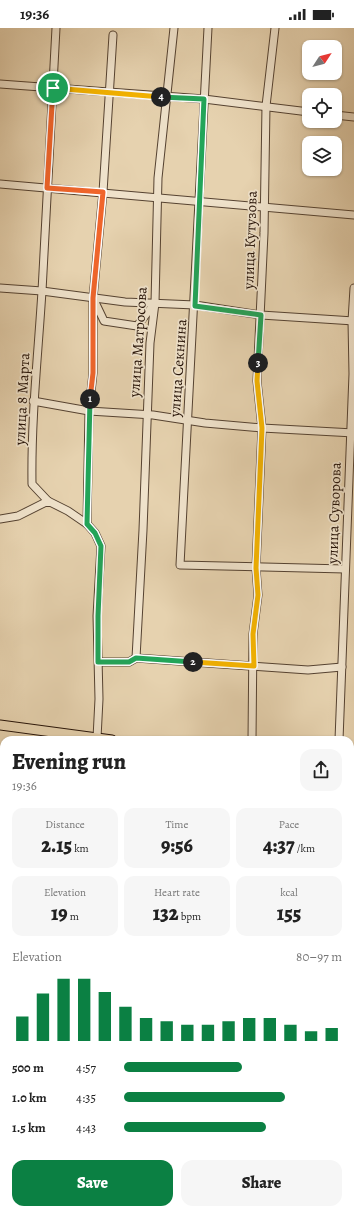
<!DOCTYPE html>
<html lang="en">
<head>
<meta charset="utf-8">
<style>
	:root { --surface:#fff; --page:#f6f6f6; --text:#222; --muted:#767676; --accent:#0b8043 }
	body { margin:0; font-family:Alegreya,serif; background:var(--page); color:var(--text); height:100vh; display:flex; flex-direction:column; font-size:15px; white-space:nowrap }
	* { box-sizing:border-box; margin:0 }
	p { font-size:13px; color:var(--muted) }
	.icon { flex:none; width:22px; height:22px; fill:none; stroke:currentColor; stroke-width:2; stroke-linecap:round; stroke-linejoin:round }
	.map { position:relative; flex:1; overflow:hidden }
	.details { position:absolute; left:0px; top:708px; width:354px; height:478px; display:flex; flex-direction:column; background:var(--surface); border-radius:12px 12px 0 0; box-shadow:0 1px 3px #0004 }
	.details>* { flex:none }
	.needle { width:26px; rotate:54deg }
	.buttons { position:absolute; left:302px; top:12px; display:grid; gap:8px }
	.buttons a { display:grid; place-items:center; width:40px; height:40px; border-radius:8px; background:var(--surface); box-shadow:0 1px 3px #0004; font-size:20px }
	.pin { position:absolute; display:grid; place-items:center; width:34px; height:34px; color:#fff; margin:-17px; border:2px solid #fff; border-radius:50%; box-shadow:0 1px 4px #0007 }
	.km { position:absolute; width:20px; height:20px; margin:-10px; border-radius:50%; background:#222; color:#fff; font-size:11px; line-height:20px; text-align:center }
	.round { display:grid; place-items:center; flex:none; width:42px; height:42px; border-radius:12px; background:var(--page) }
	.overview { display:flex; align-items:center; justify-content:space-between; height:68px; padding:0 12px }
	h1 { font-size:22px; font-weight:800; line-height:30px }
	.figures { display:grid; grid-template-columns:repeat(3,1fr); gap:6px; height:68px; padding:4px 12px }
	.figures div { display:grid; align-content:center; border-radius:10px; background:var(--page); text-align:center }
	.figures b { font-size:20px; font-weight:800 }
	.figures small { font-size:11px; font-weight:400 }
	.figures p { font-size:11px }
	.chart { height:112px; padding:8px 12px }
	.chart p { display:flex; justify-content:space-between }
	.chart svg { width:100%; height:72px; margin-top:4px; stroke:var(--accent); stroke-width:6 }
	.action { display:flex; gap:8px; margin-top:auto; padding:8px 12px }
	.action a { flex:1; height:46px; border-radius:12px; background:var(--accent); color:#fff; font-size:16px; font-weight:800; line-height:46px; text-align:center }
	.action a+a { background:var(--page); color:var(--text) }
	ul { padding:0 12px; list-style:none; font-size:13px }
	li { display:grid; grid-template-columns:64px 48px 1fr; align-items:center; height:30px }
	li i { height:10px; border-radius:5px; background:var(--accent) }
	.status { display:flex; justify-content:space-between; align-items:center; height:28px; padding:0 20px; background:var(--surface); direction:ltr }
	.status svg { height:11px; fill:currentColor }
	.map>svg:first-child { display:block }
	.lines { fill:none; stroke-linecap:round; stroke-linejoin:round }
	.minor-casing { stroke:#554231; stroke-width:9 }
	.major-casing { stroke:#251207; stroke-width:11 }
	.minor { stroke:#efe2cb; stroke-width:7 }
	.major { stroke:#e6d2af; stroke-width:9 }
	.split-1-casing { stroke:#fff; stroke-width:8 }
	.split-2-casing { stroke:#fff; stroke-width:8 }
	.split-3-casing { stroke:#fff; stroke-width:8 }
	.split-4-casing { stroke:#fff; stroke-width:8 }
	.split-5-casing { stroke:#fff; stroke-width:8 }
	.split-1 { stroke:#f0652b; stroke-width:5 }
	.split-2 { stroke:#22a559; stroke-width:5 }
	.split-3 { stroke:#f5b400; stroke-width:5 }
	.split-4 { stroke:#22a559; stroke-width:5 }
	.split-5 { stroke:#f5b400; stroke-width:5 }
	.labels { text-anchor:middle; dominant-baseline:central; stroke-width:3.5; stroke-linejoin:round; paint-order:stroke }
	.street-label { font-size:15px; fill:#251207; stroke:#efe2cb }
</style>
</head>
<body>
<div class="status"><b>19:36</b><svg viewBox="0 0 49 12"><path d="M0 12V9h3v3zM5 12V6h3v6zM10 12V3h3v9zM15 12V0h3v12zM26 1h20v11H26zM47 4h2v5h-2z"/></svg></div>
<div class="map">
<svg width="354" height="1186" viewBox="0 0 354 1186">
	<rect width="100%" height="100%" fill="#e6d2af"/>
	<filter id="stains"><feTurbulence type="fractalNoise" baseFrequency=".005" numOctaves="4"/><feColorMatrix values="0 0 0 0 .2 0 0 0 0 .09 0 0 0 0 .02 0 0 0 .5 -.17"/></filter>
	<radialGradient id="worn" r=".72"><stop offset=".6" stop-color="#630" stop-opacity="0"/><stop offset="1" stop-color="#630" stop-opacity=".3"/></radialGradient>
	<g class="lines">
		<defs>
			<g id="minor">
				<polyline points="208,0 180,537 345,541"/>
				<polyline points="0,56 204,71 309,84"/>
				<polyline points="335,87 354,89"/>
				<polyline points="0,156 354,187"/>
				<polyline points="0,260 42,263 125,274 195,277 261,287 354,293"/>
				<polyline points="94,272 104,293 137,298 155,275"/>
				<polyline points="33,373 89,383 153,387 205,395 262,400 354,405"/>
				<path d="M48,473L32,456C31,391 38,327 42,263C47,175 51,88 56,0"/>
				<polyline points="0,491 18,488 48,473 68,483 87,496 95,505 101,518 97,588 99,671 97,710"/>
				<polyline points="87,496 89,383 93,345 93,270 103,164 113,7"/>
				<polyline points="136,630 143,502 150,315 155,275 158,150 174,0"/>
				<polyline points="136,630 308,642 342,639"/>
				<polyline points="99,634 129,634 136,630"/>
				<polyline points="252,712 253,606 258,567 256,540 262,400 257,353 264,205 266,78 275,0"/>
				<polyline points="339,712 353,346 352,293 354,260"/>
				<polyline points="350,806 352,807"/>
				<polyline points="350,890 354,889"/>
				<polyline points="0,938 4,937"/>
				<polyline points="350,972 354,971"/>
				<polyline points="0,1030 4,1029"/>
				<polyline points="350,1057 354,1056"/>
				<polyline points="0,1123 4,1122"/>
				<polyline points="350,1152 354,1151"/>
				<polyline points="221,1182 222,1186"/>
				<polyline points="157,1186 178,1182"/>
			</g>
			<g id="major">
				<polyline points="0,697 112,712"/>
				<polyline points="350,748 354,749"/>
			</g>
		</defs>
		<use href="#minor" class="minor-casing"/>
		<use href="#major" class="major-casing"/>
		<use href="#minor" class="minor"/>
		<use href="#major" class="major"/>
	</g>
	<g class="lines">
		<defs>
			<polyline id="split-1" points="53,60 47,160 103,164 93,270 93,345 90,371"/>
			<polyline id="split-2" points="90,371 87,496 95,505 101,518 98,588 98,634 129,634 136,630 193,634"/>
			<polyline id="split-3" points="193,634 254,638 253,606 258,567 256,540 262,400 257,353 258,335"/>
			<polyline id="split-4" points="161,69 204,71 195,278 261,287 258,335"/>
			<polyline id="split-5" points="53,60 161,69"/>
		</defs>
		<use href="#split-1" class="split-1-casing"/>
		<use href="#split-2" class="split-2-casing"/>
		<use href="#split-3" class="split-3-casing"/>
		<use href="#split-4" class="split-4-casing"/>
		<use href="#split-5" class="split-5-casing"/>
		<use href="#split-1" class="split-1"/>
		<use href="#split-2" class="split-2"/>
		<use href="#split-3" class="split-3"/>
		<use href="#split-4" class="split-4"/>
		<use href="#split-5" class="split-5"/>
	</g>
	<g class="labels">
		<g class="street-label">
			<text transform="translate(250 212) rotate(-88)">улица Кутузова</text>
			<text transform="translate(138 314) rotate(-86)">улица Матросова</text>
			<text transform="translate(178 340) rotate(-86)">улица Секнина</text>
			<text transform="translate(22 371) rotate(-87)">улица 8 Марта</text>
			<text transform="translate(334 485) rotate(-88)">улица Суворова</text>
		</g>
	</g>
	<rect width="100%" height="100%" filter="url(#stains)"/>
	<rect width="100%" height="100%" fill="url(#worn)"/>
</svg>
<div class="buttons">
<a><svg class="needle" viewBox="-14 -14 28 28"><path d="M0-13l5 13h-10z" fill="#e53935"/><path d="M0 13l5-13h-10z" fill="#767676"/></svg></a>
<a><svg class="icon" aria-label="locate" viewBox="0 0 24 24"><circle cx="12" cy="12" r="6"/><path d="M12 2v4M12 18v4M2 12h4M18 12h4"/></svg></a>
<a><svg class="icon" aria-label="layers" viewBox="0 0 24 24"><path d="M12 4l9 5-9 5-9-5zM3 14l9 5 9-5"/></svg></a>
</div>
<div class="pin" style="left:53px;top:60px;background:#1e9e55"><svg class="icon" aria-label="arrive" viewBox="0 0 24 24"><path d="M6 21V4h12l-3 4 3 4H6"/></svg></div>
<b class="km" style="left:90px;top:371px">1</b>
<b class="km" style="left:193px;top:634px">2</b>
<b class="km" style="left:258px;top:335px">3</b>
<b class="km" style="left:161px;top:69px">4</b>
<section class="details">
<div class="overview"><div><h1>Evening run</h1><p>19:36</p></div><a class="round"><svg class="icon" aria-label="share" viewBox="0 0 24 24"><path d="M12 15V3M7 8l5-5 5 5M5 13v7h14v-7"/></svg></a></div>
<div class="figures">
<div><p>Distance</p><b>2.15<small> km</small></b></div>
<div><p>Time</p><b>9:56</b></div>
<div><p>Pace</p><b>4:37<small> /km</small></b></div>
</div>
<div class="figures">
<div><p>Elevation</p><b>19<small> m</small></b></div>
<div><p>Heart rate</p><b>132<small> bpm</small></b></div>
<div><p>kcal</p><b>155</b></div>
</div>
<div class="chart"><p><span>Elevation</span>80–97 m</p>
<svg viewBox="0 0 160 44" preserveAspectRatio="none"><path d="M5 44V29M15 44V15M25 44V6M35 44V6M45 44V14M55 44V23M65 44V30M75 44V32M85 44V34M95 44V34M105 44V32M115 44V30M125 44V30M135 44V34M145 44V38M155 44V36"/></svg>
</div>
<ul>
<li><b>500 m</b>4:57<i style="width:54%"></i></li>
<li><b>1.0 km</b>4:35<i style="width:74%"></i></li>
<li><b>1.5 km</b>4:43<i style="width:65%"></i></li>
</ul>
<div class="action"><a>Save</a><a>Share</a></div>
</section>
</div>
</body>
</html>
